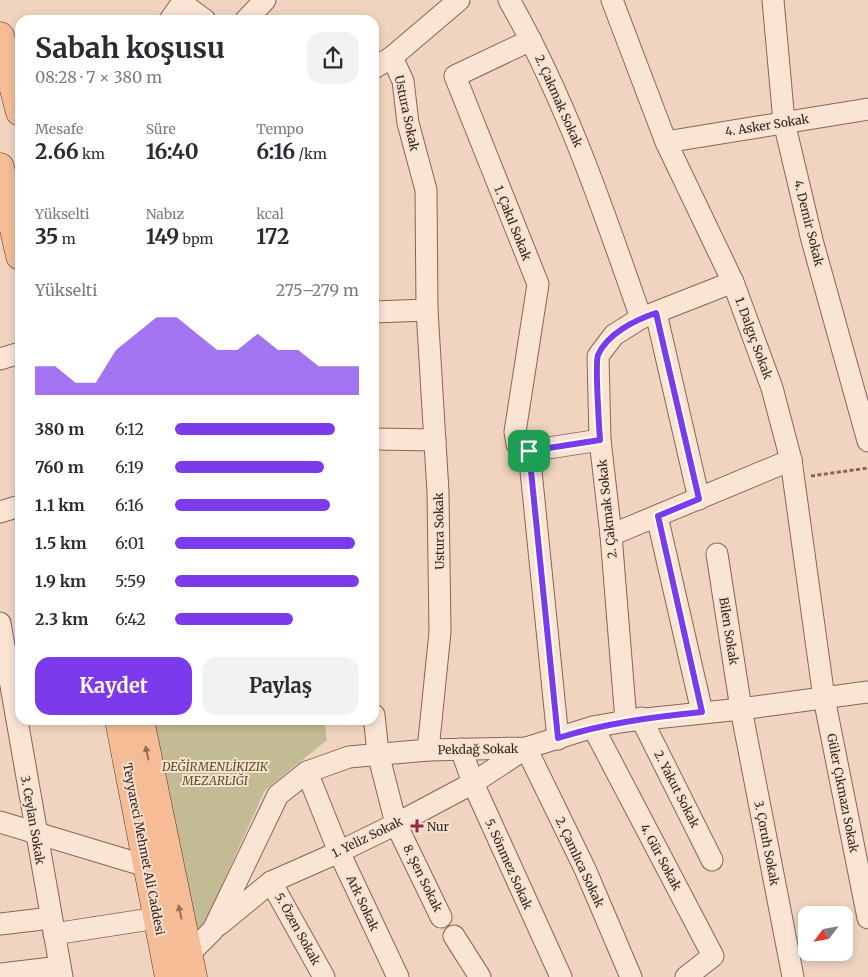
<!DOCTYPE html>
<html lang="tr">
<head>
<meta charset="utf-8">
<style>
	:root { --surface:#fff; --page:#f2f2f3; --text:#2b2b33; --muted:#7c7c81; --accent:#7c3aed }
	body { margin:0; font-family:Merriweather,serif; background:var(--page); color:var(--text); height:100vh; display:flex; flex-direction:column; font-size:19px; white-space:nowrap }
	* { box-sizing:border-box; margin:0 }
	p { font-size:16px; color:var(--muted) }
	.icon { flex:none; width:28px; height:28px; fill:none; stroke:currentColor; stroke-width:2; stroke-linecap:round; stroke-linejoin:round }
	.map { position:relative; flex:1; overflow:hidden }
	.side { position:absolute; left:15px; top:15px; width:364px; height:710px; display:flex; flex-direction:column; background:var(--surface); border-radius:15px; box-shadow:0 2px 8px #0003 }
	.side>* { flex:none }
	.needle { width:32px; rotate:239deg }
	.fabs { position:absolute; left:798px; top:906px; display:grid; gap:10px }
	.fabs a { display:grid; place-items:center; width:55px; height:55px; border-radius:10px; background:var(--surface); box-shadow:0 2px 8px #0003; font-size:25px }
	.pin { position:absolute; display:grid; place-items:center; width:42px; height:42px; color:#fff; margin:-21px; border-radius:10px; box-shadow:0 2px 8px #0006 }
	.round { display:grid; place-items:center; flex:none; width:52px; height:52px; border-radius:15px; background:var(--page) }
	.head { display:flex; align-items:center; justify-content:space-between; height:85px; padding:0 20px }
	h1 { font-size:28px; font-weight:700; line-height:38px }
	.stats { display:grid; grid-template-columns:repeat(3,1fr); gap:8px; height:85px; padding:5px 20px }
	.stats div { display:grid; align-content:center }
	.stats b { font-size:21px; font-weight:700 }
	.stats small { font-size:14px; font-weight:400 }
	.stats p { font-size:14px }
	.chart { height:140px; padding:10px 20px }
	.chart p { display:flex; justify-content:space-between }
	.chart svg { width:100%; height:90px; margin-top:5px; fill:var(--accent); opacity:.7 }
	.action { display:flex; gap:10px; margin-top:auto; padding:10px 20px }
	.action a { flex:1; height:58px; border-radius:15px; background:var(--accent); color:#fff; font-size:20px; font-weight:700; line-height:58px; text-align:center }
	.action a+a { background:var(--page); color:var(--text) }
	ul { padding:0 20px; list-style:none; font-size:16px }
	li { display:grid; grid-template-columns:80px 60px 1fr; align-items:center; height:38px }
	li i { height:12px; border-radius:6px; background:var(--accent) }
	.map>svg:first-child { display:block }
	.cemetery { fill:#c2bb93 }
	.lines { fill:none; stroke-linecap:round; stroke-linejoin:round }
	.street-casing { stroke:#8a6457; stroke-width:23 }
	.primary-casing { stroke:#57342c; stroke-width:29 }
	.path { stroke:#8a6457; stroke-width:3; stroke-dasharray:4 2.5; stroke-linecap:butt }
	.street { stroke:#fae4d4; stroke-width:21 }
	.primary { stroke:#f5bc96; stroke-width:28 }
	.oneway { fill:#966f59 }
	.route-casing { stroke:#fff; stroke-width:10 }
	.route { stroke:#7c3aed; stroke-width:6 }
	.poi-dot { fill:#9b2547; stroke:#f7e1d0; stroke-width:2 }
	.labels { text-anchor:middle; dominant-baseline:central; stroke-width:4; stroke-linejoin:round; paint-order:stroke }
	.street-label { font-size:12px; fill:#38221c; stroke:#f7e1d0 }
	.park-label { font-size:12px; font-style:italic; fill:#565422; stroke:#f7e1d0 }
	.poi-label { font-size:12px; fill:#38221c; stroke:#f7e1d0; text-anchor:start }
</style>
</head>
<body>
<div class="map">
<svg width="868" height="977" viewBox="0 0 868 977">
	<rect width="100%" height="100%" fill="#f0d4c0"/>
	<polygon class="cemetery" points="151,720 324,720 327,740 265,790 204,924 190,933"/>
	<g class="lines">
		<defs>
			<g id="street">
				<path d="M509,0C566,100 603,209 641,318L614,335L598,356L600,440L611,535L626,721"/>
				<polyline points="612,0 666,142 733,282 772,388 791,460 824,698 868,918"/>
				<polyline points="773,0 784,122 812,240 868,441"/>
				<polyline points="183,4 205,20"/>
				<polyline points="170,20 184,0"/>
				<polyline points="246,20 265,0"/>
				<polyline points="531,40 455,76 538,284 515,432 517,444 529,451 558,739"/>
				<polyline points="392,57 459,0"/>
				<polyline points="374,68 392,57 403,81 408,123 426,190 427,310 438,492 440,632 428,750"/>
				<polyline points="666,142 868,109"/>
				<polyline points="374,312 427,310"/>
				<polyline points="656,313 699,499"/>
				<polyline points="644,317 733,282"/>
				<polyline points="0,359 20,353"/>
				<polyline points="374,439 435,440"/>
				<polyline points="529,451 600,440"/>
				<polyline points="0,512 20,506"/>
				<polyline points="657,516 702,712"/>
				<polyline points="611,535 791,460"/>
				<polyline points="717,554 741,709 793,977"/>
				<polyline points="0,623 62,977"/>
				<polyline points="374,715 378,753 396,824 441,917"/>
				<polyline points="641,718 712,860"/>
				<polyline points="593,727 713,956 686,977"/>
				<polyline points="461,749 473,783 561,977"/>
				<polyline points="307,772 339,852 398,977"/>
				<polyline points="0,822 146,866"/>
				<polyline points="271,882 324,977"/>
				<polyline points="0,924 51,918"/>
				<polyline points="219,925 271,882 339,852 396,824 473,783 526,748 585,869 631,977"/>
				<polyline points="54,934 157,918"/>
				<polyline points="454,936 480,977"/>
				<polyline points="188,955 213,930 278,795 307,772 349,757 428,750 526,748 593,727 626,721 741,709 868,692"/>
				<polyline points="0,974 60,967"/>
			</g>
			<g id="primary">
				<polyline points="0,36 20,112"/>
				<polyline points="0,167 20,256"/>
				<polyline points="119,720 169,977"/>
				<polyline points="140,720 193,977"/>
			</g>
		</defs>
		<use href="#street" class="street-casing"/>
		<use href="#primary" class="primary-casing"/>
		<polyline class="path" points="811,476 868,468"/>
		<use href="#street" class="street"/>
		<use href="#primary" class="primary"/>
	</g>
	<defs><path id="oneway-solid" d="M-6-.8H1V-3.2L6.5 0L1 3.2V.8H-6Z" transform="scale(1.25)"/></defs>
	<g class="oneway">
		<use href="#oneway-solid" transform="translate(147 753) rotate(-102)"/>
		<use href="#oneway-solid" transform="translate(180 912) rotate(-102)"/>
	</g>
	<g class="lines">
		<defs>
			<path id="route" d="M656,313L699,499L658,516L702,712C653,717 606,723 558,738L529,451L600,440C599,426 595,363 598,355C607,334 635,320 656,313Z"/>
		</defs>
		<use href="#route" class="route-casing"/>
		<use href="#route" class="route"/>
	</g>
	<path class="poi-dot" d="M414.5 818.5h5v5h5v5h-5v5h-5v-5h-5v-5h5z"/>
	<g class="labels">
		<g class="street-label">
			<text transform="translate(559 101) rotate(66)">2. Çakmak Sokak</text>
			<text transform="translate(407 113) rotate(78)">Ustura Sokak</text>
			<text transform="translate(767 125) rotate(-9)">4. Asker Sokak</text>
			<text transform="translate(513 223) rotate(68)">1. Çakıl Sokak</text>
			<text transform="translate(809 223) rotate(76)">4. Demir Sokak</text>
			<text transform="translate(754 338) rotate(70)">1. Dalgıç Sokak</text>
			<text transform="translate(607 509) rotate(-96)">2. Çakmak Sokak</text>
			<text transform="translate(439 531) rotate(-91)">Ustura Sokak</text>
			<text transform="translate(729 631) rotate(81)">Bilen Sokak</text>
			<text transform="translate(478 749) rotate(-1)">Pekdağ Sokak</text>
			<text transform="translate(677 789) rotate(63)">2. Yakut Sokak</text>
			<text transform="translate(843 793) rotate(79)">Güler Çıkmazı Sokak</text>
			<text transform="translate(33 820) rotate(80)">3. Ceylan Sokak</text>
			<text transform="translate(367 837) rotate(-26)">1. Yeliz Sokak</text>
			<text transform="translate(767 843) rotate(79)">3. Çoruh Sokak</text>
			<text transform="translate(144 849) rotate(79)">Teyyareci Mehmet Ali Caddesi</text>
			<text transform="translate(661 857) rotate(62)">4. Gür Sokak</text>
			<text transform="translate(580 862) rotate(65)">2. Çamlıca Sokak</text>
			<text transform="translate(509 864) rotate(66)">5. Sönmez Sokak</text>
			<text transform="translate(423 878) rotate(64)">8. Şen Sokak</text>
			<text transform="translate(363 903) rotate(65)">Ark Sokak</text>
			<text transform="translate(298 929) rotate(61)">5. Özen Sokak</text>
		</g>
		<g class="park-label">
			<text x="215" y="766">DEĞİRMENLİKIZIK<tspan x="215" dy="14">MEZARLIĞI</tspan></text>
		</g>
		<g class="poi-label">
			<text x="427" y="826">Nur</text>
		</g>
	</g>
</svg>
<div class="fabs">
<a><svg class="needle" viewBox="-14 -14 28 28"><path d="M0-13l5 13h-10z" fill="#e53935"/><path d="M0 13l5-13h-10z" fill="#7c7c81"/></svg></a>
</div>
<div class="pin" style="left:529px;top:451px;background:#1e9e55"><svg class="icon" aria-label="arrive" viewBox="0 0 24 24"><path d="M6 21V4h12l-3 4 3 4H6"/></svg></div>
<section class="side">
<div class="head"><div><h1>Sabah koşusu</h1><p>08:28 · 7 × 380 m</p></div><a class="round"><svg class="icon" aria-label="share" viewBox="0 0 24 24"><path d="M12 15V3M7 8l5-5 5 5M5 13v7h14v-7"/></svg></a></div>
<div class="stats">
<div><p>Mesafe</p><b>2.66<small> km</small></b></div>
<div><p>Süre</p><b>16:40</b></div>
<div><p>Tempo</p><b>6:16<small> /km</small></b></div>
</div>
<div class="stats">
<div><p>Yükselti</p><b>35<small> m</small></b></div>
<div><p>Nabız</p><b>149<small> bpm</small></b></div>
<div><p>kcal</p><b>172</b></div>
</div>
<div class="chart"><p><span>Yükselti</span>275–279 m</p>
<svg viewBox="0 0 160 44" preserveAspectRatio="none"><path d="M0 44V30L10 30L20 38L30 38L40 22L50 14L60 6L70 6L80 14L90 22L100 22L110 14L120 22L130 22L140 30L150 30L160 30V44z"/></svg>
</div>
<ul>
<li><b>380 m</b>6:12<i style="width:87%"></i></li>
<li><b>760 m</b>6:19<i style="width:81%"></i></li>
<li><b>1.1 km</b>6:16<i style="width:84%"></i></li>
<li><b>1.5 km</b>6:01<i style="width:98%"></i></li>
<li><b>1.9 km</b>5:59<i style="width:100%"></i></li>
<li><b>2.3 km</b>6:42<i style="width:64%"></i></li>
</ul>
<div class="action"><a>Kaydet</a><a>Paylaş</a></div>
</section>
</div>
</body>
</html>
